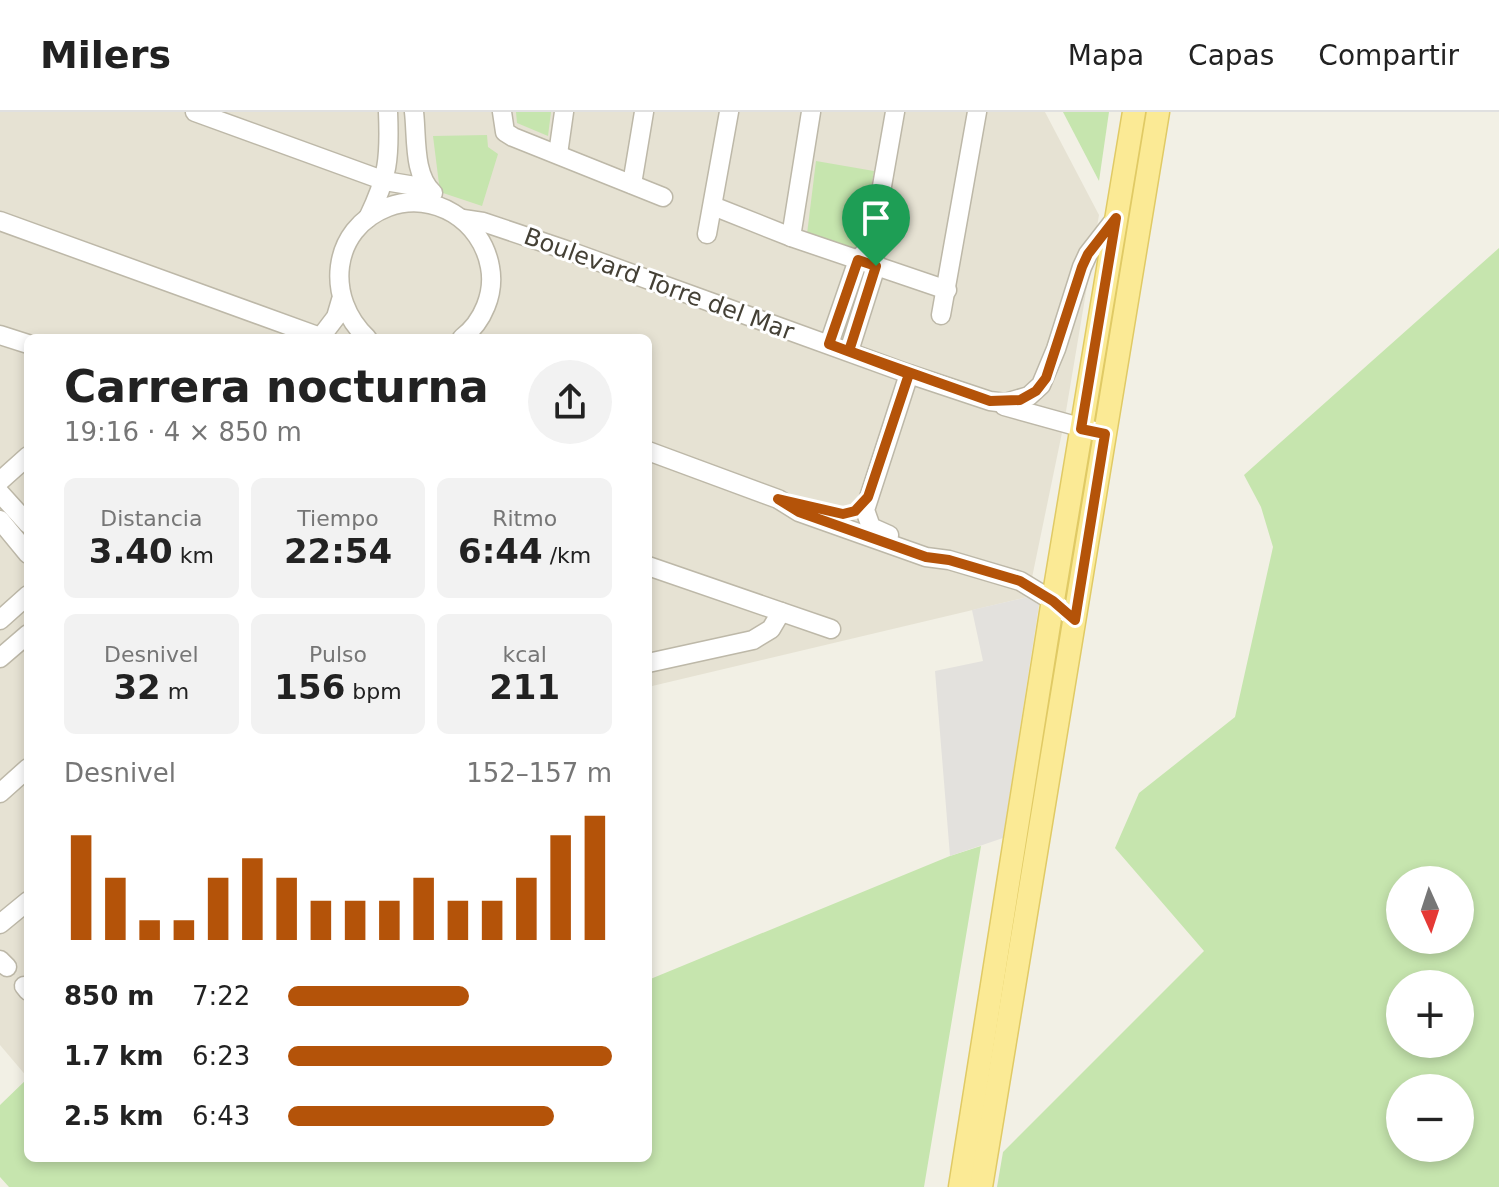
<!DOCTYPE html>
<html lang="es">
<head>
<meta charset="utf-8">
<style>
	:root { --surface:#fff; --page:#f2f2f2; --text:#222; --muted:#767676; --line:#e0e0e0; --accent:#b45309 }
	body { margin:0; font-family:"DejaVu Sans",sans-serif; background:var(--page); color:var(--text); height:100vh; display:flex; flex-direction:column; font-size:30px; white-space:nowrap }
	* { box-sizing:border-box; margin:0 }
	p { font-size:26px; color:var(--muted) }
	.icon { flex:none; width:44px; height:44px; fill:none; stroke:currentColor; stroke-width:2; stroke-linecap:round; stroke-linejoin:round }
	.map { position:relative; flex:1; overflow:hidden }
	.sheet { position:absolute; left:24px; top:222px; width:628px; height:828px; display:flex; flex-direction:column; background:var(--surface); border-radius:12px; box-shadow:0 4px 12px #0003 }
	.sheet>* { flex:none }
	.needle { width:52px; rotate:177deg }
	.tools { position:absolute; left:1386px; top:754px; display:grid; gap:16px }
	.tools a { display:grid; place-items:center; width:88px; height:88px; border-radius:50%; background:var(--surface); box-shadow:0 4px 12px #0003; font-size:40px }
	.pin { position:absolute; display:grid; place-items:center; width:68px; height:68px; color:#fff; margin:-82px -34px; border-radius:50% 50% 50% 0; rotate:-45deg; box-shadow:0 0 8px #0007 }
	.pin .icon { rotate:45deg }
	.round { display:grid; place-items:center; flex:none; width:84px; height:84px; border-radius:42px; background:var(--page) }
	.headline { display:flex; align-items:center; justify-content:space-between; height:136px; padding:0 40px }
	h1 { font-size:44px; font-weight:800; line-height:60px }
	.stats { display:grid; grid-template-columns:repeat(3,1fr); gap:12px; height:136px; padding:8px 40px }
	.stats div { display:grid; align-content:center; border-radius:12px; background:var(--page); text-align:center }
	.stats b { font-size:34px; font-weight:800 }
	.stats small { font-size:22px; font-weight:400 }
	.stats p { font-size:22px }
	.chart { height:224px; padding:16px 40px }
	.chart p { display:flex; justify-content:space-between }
	.chart svg { width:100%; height:144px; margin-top:8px; stroke:var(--accent); stroke-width:6 }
	ul { padding:0 40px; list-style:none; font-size:26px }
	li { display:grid; grid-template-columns:128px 96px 1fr; align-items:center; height:60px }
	li i { height:20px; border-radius:10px; background:var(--accent) }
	header { display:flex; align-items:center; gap:48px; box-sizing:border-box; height:112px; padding:0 40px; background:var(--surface); border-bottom:2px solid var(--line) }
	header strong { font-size:38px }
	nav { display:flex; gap:44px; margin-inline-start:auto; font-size:28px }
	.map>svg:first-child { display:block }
	.residential { fill:#e6e2d3 }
	.green { fill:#c6e5ae; fill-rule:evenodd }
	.parking { fill:#e3e1dd }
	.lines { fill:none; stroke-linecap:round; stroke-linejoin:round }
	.minor-casing { stroke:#bdb8a8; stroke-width:21 }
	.major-casing { stroke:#e0ca65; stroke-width:25 }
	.minor { stroke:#fff; stroke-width:18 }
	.major { stroke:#fbea95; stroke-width:22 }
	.route-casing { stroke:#fff; stroke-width:16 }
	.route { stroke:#b45309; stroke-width:10 }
	.labels { text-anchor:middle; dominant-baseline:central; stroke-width:6; stroke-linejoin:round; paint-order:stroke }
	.street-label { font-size:24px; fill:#444035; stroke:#fff }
</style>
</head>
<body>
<header>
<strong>Milers</strong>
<nav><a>Mapa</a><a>Capas</a><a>Compartir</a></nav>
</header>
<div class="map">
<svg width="1499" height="1075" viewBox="0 0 1499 1075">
	<rect width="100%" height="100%" fill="#f2f0e5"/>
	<polygon class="residential" points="0,0 1045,0 1099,103 1064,311 1028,485 648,575 648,226 28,226 28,966 0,933"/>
	<g class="green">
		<polygon points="516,0 551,0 548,24 517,11"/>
		<polygon points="1063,0 1109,0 1099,69"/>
		<polygon points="487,23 488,35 498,42 482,94 440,80 433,24"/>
		<polygon points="816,49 874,59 860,138 807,122"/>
		<path d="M1499,136V1075H997L1003,1040L1204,839L1115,736L1139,681L1235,605L1273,435L1261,395L1244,363ZM1400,768H1460V828H1400ZM1460,872V932H1400V872ZM1460,976V1036H1400V976Z"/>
		<polygon points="981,734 924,1075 9,1075 0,1065 0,993 28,966 28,1046 648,1046 648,868 950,744"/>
	</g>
	<polygon class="parking" points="1028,485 1040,487 1003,726 950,744 935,559 983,549 972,498"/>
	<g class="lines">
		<defs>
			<g id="minor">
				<polyline points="195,0 385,69 427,76"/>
				<path d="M414,0C417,25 413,63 433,81"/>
				<polyline points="502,0 505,20 513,25 663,85"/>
				<polyline points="558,42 564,0"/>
				<polyline points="632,72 644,0"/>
				<polyline points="713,94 791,125 947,178"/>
				<path d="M368,106C388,65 390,46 388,0"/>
				<polyline points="463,107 483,110 572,140 909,262 990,289 1005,291 1029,284 1041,273 1056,237 1082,155 1088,142 1116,106"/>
				<polyline points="0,109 323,226"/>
				<polyline points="707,122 729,0"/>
				<polyline points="791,125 811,0"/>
				<polyline points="941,203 977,0"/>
				<polyline points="0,223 28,232"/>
				<polyline points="320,226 336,205 341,188"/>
				<path d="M367,226C325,187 330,117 388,95C434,78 482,109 490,155C495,181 483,210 462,226"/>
				<polyline points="829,232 858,148 866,139"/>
				<polyline points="849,239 876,154 872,131 895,0"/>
				<polyline points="1004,294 1105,322"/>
				<polyline points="648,339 778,387 799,400 926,445 949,448 1020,469 1053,489 1075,508"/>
				<polyline points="0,369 28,344"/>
				<polyline points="0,381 28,412"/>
				<polyline points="0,408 28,442"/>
				<polyline points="889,423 871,415 865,398 909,262"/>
				<polyline points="648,454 831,517"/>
				<polyline points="0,508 28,483"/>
				<polyline points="0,546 28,522"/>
				<polyline points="648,551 753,528 771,517 781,500"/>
				<polyline points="0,681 28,656"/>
				<polyline points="0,812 28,789"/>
				<polyline points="0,848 7,855"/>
				<polyline points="24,874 28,879"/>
			</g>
			<g id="major">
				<polyline points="960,1075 1051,500 1134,0"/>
				<polyline points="981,1075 1158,0"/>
			</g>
		</defs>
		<use href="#minor" class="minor-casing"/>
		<use href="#major" class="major-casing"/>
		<use href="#minor" class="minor"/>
		<use href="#major" class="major"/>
	</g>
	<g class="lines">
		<defs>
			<polyline id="route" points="876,154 858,148 829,232 909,262 868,385 855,399 843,402 778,387 799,400 926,445 949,448 1020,469 1053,489 1075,508 1105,322 1081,317 1116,106 1088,142 1082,155 1046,266 1036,279 1020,288 990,289 849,239 876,154"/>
		</defs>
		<use href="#route" class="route-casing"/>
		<use href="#route" class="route"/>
	</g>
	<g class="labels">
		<g class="street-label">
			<text transform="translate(659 172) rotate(20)">Boulevard Torre del Mar</text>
		</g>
	</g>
</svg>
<div class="tools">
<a><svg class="needle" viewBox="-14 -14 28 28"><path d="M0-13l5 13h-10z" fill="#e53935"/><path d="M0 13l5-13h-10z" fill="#767676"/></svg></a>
<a>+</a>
<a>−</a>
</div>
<div class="pin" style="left:876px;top:154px;background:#1e9e55"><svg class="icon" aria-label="arrive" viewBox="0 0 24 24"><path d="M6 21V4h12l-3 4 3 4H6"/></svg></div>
<section class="sheet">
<div class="headline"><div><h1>Carrera nocturna</h1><p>19:16 · 4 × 850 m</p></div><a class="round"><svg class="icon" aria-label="share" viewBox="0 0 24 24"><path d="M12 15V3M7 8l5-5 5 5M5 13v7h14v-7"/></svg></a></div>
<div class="stats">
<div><p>Distancia</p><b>3.40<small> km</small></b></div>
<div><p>Tiempo</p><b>22:54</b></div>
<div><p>Ritmo</p><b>6:44<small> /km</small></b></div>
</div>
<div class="stats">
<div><p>Desnivel</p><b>32<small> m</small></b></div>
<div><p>Pulso</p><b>156<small> bpm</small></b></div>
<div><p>kcal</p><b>211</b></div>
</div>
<div class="chart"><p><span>Desnivel</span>152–157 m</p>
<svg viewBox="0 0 160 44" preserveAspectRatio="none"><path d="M5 44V12M15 44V25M25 44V38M35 44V38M45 44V25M55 44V19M65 44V25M75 44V32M85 44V32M95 44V32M105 44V25M115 44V32M125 44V32M135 44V25M145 44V12M155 44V6"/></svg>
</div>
<ul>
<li><b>850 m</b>7:22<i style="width:56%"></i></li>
<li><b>1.7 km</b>6:23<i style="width:100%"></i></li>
<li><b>2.5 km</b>6:43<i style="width:82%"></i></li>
</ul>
</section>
</div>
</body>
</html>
